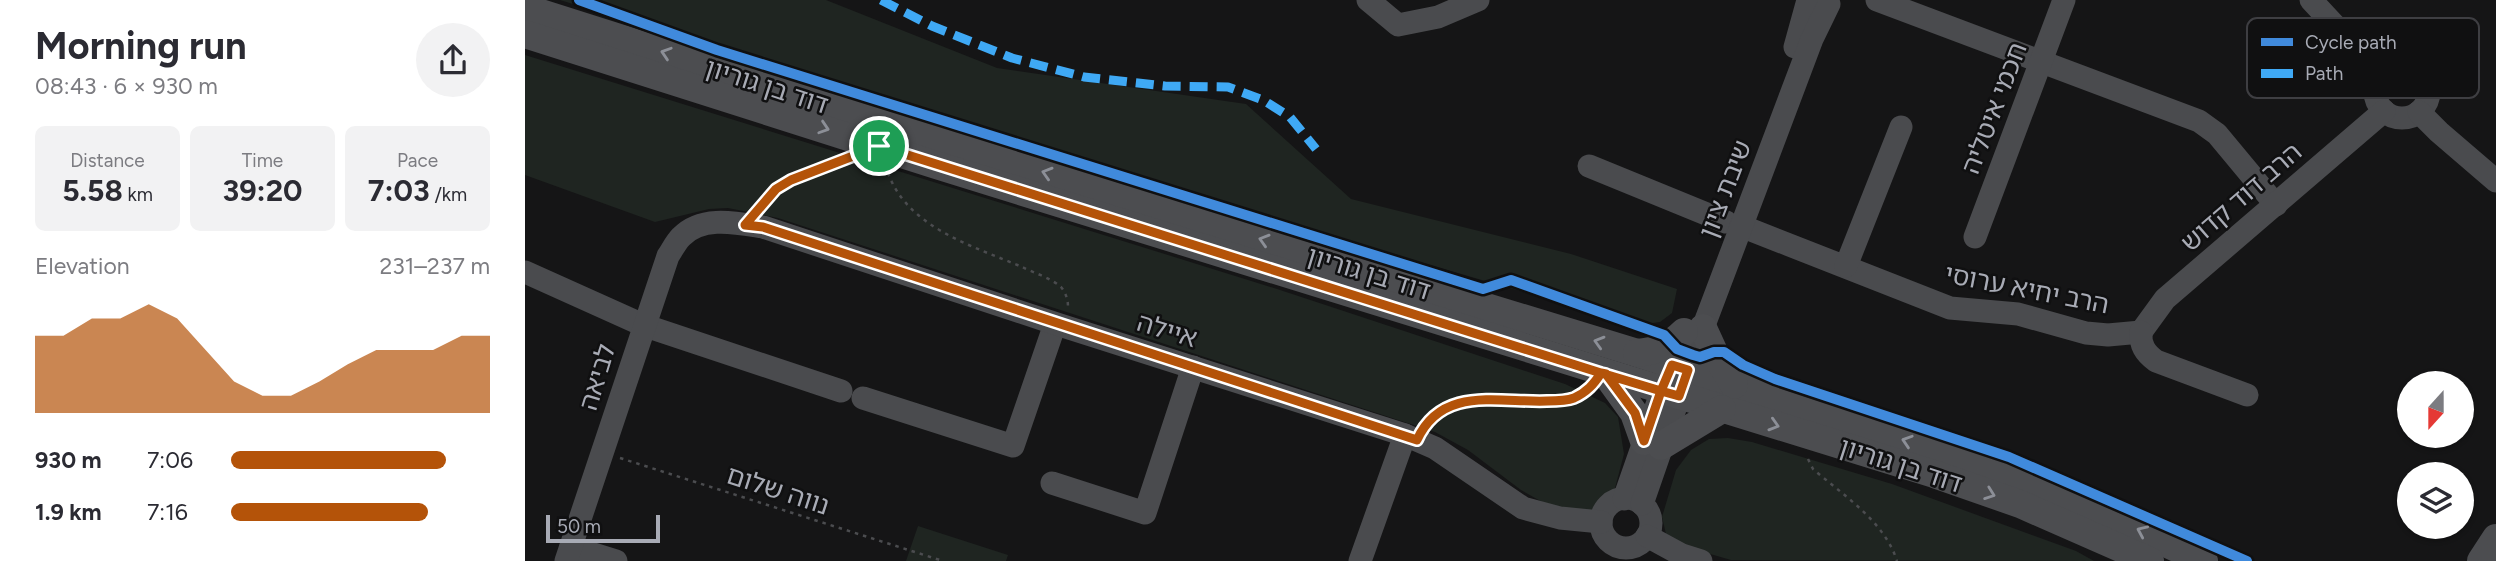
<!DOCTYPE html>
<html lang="en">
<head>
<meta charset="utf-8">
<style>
	:root { --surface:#fff; --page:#f2f2f3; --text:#2b2b33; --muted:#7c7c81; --accent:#b45309 }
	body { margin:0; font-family:Figtree,"Noto Sans Hebrew",sans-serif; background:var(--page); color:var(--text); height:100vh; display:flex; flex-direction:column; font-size:26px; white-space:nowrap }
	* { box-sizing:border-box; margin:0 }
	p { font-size:23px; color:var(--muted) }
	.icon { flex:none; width:38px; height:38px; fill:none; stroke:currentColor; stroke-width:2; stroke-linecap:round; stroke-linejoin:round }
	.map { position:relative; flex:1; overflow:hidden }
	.panel { display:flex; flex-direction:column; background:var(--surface); width:525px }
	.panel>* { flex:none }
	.needle { width:46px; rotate:201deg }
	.controls { position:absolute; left:1872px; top:371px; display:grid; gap:14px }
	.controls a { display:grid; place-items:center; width:77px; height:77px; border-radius:50%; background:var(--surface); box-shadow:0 2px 5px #0004; font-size:35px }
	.scale { position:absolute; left:21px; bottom:18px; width:114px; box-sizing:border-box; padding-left:7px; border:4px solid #a8abb5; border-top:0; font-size:19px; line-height:24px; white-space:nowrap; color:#a8abb5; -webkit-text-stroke:5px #101011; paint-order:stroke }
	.pin { position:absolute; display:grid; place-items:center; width:60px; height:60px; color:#fff; margin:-30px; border:4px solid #fff; border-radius:50%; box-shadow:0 2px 7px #0007 }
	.round { display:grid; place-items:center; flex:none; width:74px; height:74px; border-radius:37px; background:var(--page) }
	.head { display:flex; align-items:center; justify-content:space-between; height:119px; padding:0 35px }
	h1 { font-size:38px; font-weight:700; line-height:52px }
	.metrics { display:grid; grid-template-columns:repeat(3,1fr); gap:10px; height:119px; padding:7px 35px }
	.metrics div { display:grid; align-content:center; border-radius:10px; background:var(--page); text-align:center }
	.metrics b { font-size:30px; font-weight:700 }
	.metrics small { font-size:19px; font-weight:400 }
	.metrics p { font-size:19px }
	.chart { height:196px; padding:14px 35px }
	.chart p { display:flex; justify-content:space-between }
	.chart svg { width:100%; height:126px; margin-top:7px; fill:var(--accent); opacity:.7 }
	ul { padding:0 35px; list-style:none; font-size:23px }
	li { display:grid; grid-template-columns:112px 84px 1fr; align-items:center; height:52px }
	li i { height:18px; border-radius:9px; background:var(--accent) }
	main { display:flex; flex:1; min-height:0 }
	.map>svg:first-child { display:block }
	.green { fill:#1f2521 }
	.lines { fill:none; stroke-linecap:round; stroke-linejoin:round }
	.path { stroke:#4b4c4f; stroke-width:2.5; stroke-dasharray:3.5 5; stroke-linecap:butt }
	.minor { stroke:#4a4b4e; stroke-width:23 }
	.major { stroke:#4c4d50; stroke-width:28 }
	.quiet { stroke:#3fa9f5; stroke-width:9; stroke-dasharray:18 9; stroke-linecap:butt }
	.cycleway-casing { stroke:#101011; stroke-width:15 }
	.cycleway { stroke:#408adc; stroke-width:10 }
	.oneway { stroke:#8c8f97 }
	.route-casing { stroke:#fff; stroke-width:14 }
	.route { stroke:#b45309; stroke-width:9 }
	.labels { text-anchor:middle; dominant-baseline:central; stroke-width:5; stroke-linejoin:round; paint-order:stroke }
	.street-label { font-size:26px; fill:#a8abb5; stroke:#101011 }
	.key { fill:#101011; stroke:#3e3e42; stroke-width:2 }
	.key-label { font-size:19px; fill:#a8abb5 }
</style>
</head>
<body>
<main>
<section class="panel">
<div class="head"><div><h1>Morning run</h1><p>08:43 · 6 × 930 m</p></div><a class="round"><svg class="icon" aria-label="share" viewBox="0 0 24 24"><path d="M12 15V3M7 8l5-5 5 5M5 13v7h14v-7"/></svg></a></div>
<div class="metrics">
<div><p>Distance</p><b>5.58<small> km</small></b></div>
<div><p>Time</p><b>39:20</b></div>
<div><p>Pace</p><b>7:03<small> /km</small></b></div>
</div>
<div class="chart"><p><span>Elevation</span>231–237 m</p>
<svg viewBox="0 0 160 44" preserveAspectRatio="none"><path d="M0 44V17L10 17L20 11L30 11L40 6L50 11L60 22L70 33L80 38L90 38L100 33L110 27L120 22L130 22L140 22L150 17L160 17V44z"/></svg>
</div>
<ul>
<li><b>930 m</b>7:06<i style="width:83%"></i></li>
<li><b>1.9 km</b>7:16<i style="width:76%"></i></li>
</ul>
</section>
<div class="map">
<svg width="1971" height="561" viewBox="0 0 1971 561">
	<rect width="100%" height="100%" fill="#151516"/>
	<g class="green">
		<polygon points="35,0 301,0 472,68 721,104 826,199 1046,254 1152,289 1147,313 1135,322 1113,325 624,184"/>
		<polygon points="0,55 749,288 1040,384 1080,403 1093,417 1099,454 1090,488 1074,513 1026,507 996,490 943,450 910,432 253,218 203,208 184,209 130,222 0,175"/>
		<polygon points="1203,438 1227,442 1367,484 1551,551 1569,561 1206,560 1161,547 1141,534 1137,517 1151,470 1166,450 1184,439"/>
		<polygon points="393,526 483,555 481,561 381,561"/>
	</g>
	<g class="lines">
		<g class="path">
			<path d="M363,173C383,228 448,246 497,267C509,273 526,278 536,287C541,293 543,300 543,307"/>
			<path d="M234,207C255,180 288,172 319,160"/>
			<path d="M902,423C931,382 1002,409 1044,399C1051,397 1058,392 1064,389"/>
			<polyline points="95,458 418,561"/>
			<path d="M1283,459L1288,469C1318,495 1360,522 1372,561"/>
		</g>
		<g class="minor">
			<polyline points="843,0 873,25 913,17 953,0"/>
			<polyline points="1352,0 1674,121 1692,134 1751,205"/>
			<polyline points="1786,0 1841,59 1857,73"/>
			<polyline points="1270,47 1283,0"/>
			<circle cx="1877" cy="91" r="27"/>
			<polyline points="1894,112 1914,132 1971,181"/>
			<polyline points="1064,166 1201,222"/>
			<polyline points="1216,226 1425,308 1493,314 1561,333 1583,335 1616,332"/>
			<polyline points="1450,237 1539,0"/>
			<polyline points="1321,266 1376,127"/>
			<polyline points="0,272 118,325 316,391"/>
			<polyline points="1616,332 1640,299 1859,111"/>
			<path d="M1616,332C1615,345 1620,353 1631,361L1722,395"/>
			<polyline points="338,398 488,446 530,324"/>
			<polyline points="527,483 620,513 668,367"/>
			<circle cx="1101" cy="523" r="25"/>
			<polyline points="1099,499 1142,376"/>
			<polyline points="1117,504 1178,328 1287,39 1304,4"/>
			<polyline points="1122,536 1157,555 1176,561"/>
			<polyline points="46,547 91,561"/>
			<path d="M41,561L143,256C147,250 151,242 156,237C177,215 212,223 238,227L541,327L880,435L910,448L998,508L1035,518L1076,522"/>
			<polyline points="835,561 880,435"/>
		</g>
		<g class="major">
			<polyline points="0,8 418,141 1112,353 1430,456 1555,503 1679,561"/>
			<polyline points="0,34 411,165 1409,474 1495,504 1625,561"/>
			<polyline points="1178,328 1189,352 1209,385"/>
			<path d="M1112,353C1132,351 1145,346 1159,332"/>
			<polyline points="1081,374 1109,413 1119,441"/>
			<polyline points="1136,446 1197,409"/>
			<polyline points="1956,561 1971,538"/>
		</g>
		<polyline class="quiet" points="356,0 407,26 487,58 559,77 640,86 703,87 738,100 765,117 791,149"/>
		<defs>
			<polyline id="cycleway" points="54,0 192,50 958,289 986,280 1139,335 1152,349 1168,355 1175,357 1189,352 1199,352 1218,365 1250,379 1484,457 1722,561"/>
		</defs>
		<use href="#cycleway" class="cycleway-casing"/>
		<use href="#cycleway" class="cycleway"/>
	</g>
	<defs><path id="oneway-chevron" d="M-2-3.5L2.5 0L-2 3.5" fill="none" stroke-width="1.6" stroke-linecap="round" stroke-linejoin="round" transform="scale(1.75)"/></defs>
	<g class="oneway">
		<use href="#oneway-chevron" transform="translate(141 53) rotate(-162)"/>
		<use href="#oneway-chevron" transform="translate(299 128) rotate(18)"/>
		<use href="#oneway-chevron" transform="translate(522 173) rotate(-163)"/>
		<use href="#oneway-chevron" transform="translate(739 240) rotate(-163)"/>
		<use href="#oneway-chevron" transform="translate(1074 342) rotate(-164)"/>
		<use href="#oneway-chevron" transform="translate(1249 425) rotate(17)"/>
		<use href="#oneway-chevron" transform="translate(1382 441) rotate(-162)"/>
		<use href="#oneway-chevron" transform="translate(1465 494) rotate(20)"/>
		<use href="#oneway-chevron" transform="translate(1617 531) rotate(-156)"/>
	</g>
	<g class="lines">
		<defs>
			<path id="route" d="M354,146L266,180L251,189L220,225L238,227L892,440C917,385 974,403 1022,401C1030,401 1041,401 1049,398C1062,392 1069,384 1076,373L1136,391L1147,365L1163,370L1154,396L1136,391L1119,441L1110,413L1081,374L1076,373L354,146"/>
		</defs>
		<use href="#route" class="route-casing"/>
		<use href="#route" class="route"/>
	</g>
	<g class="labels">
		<g class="street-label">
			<text transform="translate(242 86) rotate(18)">דוד בן גוריון</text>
			<text transform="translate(1469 108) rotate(-69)">חכמי איטליה</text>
			<text transform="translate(1200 189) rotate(-69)">שיבת ציון</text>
			<text transform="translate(1716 197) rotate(-41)">הרב דוד קדוש</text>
			<text transform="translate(844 273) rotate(17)">דוד בן גוריון</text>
			<text transform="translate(1502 289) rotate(11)">הרב יחיא ערוסי</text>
			<text transform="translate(642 330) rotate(17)">איילה</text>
			<text transform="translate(72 377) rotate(-73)">לביאה</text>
			<text transform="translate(1376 465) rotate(18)">דוד בן גוריון</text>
			<text transform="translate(253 490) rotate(18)">נווה שלום</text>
		</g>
	</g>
	<rect x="1722" y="18" width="232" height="80" rx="10" class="key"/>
	<rect x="1736" y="38" width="32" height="8" fill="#408adc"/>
	<rect x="1736" y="69" width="32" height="9" fill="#3fa9f5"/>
	<g class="key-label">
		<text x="1780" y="49">Cycle path</text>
		<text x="1780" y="80">Path</text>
	</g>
</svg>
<div class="controls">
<a><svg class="needle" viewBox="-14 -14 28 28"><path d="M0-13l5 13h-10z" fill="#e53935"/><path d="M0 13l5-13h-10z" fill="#7c7c81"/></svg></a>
<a><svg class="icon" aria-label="layers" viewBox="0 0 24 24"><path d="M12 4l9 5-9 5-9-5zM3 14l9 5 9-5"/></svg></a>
</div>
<div class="scale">50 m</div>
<div class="pin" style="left:354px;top:146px;background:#1e9e55"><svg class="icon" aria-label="arrive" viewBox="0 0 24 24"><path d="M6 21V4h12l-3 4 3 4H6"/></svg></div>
</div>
</main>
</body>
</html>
